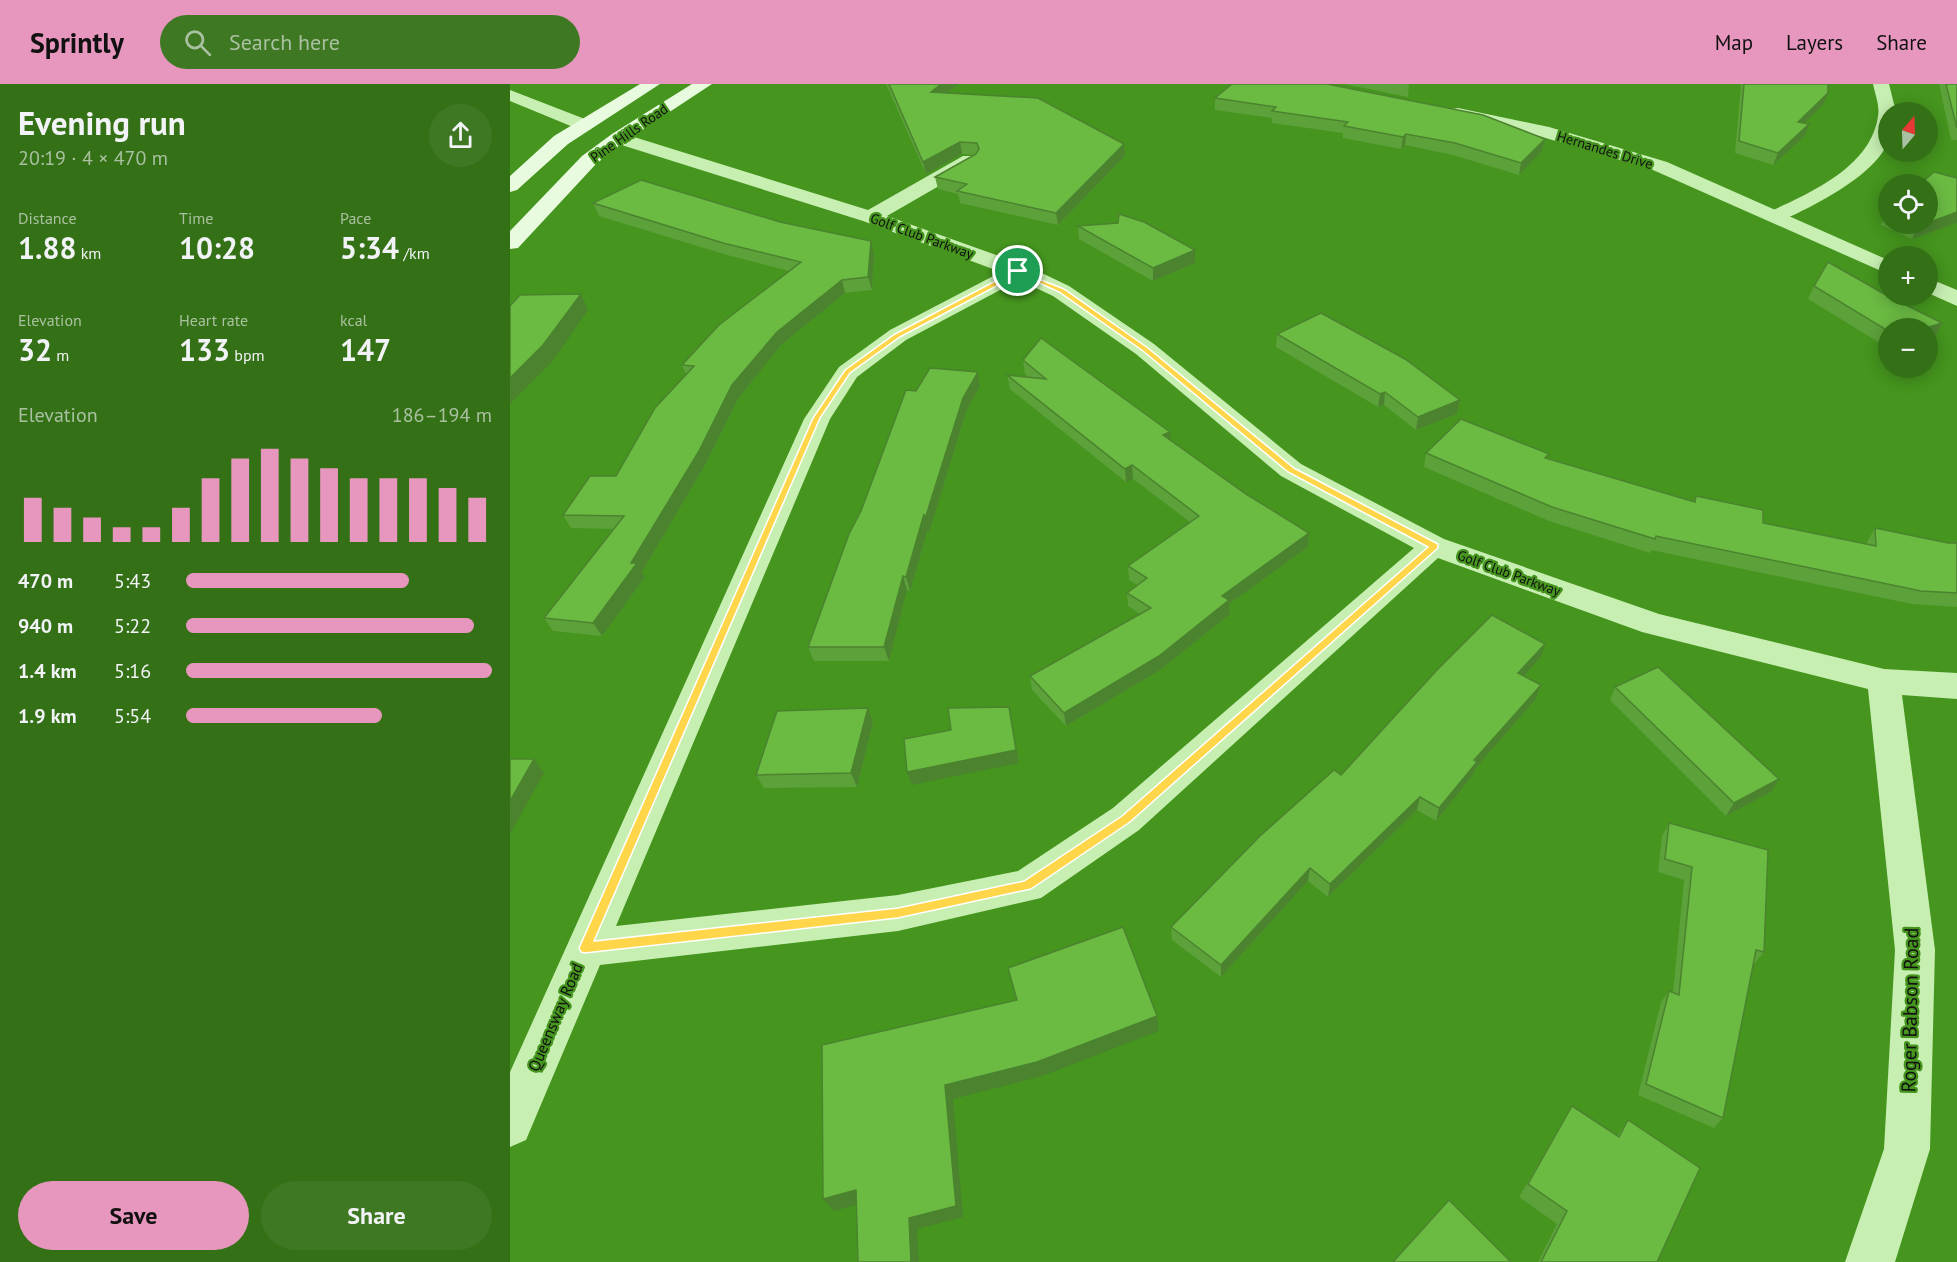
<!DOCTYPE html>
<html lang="en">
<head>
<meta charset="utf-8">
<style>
	:root { --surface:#347016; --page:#3f7823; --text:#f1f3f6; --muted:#a9c1a1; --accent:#e797bd }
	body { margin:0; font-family:"PT Sans",sans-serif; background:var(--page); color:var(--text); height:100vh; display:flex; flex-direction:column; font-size:22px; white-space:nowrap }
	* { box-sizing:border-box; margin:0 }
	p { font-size:20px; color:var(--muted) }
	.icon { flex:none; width:33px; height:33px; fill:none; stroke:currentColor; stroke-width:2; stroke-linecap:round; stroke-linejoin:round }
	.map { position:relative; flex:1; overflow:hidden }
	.panel { display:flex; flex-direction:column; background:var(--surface); width:510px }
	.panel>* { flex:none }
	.needle { width:39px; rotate:19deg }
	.controls { position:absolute; left:1368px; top:18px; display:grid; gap:12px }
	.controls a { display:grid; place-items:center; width:60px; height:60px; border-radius:50%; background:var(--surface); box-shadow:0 3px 15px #0003; font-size:30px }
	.pin { position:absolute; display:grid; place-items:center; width:51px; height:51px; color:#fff; margin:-26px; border:3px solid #fff; border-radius:50%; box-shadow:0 2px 6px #0007 }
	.round { display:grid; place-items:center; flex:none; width:63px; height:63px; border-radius:32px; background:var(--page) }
	.summary { display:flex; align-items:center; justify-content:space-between; height:102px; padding:0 18px }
	h1 { font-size:33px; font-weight:700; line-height:45px }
	.stats { display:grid; grid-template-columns:repeat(3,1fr); gap:9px; height:102px; padding:6px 18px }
	.stats div { display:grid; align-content:center }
	.stats b { font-size:30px; font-weight:700 }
	.stats small { font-size:16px; font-weight:400 }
	.stats p { font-size:16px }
	.chart { height:168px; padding:12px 18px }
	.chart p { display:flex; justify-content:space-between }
	.chart svg { width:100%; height:108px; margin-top:6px; stroke:var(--accent); stroke-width:6 }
	.cta { display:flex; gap:12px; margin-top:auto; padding:12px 18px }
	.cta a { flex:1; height:69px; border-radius:36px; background:var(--accent); color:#111; font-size:24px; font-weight:700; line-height:69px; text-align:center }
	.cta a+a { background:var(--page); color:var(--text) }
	ul { padding:0 18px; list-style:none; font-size:20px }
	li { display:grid; grid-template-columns:96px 72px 1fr; align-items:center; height:45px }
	li i { height:15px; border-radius:8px; background:var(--accent) }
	header { display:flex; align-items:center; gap:36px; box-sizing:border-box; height:84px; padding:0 30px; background:var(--accent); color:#111 }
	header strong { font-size:28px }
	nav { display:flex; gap:33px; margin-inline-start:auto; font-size:21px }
	.search { width:420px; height:54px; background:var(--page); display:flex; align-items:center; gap:15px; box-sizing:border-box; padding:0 21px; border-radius:33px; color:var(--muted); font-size:22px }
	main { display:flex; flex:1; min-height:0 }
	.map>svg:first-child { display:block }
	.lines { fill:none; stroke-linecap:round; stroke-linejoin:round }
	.minor { fill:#c7efb2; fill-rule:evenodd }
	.tertiary { fill:#c7efb2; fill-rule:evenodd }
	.secondary { fill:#e8fbdf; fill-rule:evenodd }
	.wall { fill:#5ca13a }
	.shaded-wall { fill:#4b832f }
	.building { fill:#6bbb43; stroke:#4b832f; stroke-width:1.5 }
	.route { fill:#ffd54a; stroke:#fff; stroke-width:1.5; fill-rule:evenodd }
	.labels { text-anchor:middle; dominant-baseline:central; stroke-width:4.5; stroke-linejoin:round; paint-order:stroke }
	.far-street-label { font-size:14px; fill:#111; stroke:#45951e }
	.street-label { font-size:16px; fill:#111; stroke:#45951e }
	.near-street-label { font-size:20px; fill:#111; stroke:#45951e }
</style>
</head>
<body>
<header>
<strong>Sprintly</strong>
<div class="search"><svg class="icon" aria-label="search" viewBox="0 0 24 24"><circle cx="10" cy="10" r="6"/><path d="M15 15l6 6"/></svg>Search here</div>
<nav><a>Map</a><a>Layers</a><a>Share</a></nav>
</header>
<main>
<section class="panel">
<div class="summary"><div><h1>Evening run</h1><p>20:19 · 4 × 470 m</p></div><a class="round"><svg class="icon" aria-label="share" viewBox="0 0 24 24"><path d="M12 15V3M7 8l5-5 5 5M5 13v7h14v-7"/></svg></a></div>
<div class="stats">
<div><p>Distance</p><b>1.88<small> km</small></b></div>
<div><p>Time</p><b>10:28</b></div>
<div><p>Pace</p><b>5:34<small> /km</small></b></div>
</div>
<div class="stats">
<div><p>Elevation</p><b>32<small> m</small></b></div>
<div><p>Heart rate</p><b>133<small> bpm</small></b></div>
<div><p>kcal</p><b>147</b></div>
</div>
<div class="chart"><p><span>Elevation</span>186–194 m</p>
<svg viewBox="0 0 160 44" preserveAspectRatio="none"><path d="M5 44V26M15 44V30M25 44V34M35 44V38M45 44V38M55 44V30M65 44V18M75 44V10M85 44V6M95 44V10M105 44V14M115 44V18M125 44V18M135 44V18M145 44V22M155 44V26"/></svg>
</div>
<ul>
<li><b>470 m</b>5:43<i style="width:73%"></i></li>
<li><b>940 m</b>5:22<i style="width:94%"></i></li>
<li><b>1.4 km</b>5:16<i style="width:100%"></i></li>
<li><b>1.9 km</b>5:54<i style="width:64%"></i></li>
</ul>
<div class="cta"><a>Save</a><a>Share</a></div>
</section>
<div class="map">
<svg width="1447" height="1178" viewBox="0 0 1447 1178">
	<rect width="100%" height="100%" fill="#45951e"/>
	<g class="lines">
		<g class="minor">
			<path d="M1363,0H1379L1386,28H1378C1378,37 1381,48 1378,56C1370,89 1302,123 1273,136L1266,138L1259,136L1256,132L1259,128C1300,109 1361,83 1368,32C1370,22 1365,10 1363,0Z"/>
			<polygon points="0,6 80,37 83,41 80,45 68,45 0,17"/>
			<path d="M108,48L358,126L453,72H467L469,76L467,80L377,132L517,182L559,202L644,260L791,380L934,455L1149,530L1374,585L1447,589V615L1392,611L1425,866L1420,1065L1385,1178H1335L1374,1065L1385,866L1358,605L1132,548L928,474L629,746L531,814L388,847L90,881L16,1056L0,1063V988L294,335L329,283L380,246L491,188L353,137L102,58L99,54L102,50ZM509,196L543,212L626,270L771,392L904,464L603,724L508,787L388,811L106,842L320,335L347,293L396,256Z"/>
		</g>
		<g class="tertiary">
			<polygon points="948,24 1039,43 1157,78 1378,176 1378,190 1143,86 1029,52 942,33 939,29 942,25"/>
			<polygon points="1418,194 1447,206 1447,222 1418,209"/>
		</g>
		<g class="secondary">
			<polygon points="130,0 150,0 58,60 7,106 0,108 0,92 44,52"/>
			<polygon points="182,0 202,0 114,58 86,80 8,164 0,165 0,147 72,72 102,50"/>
		</g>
	</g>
	<g class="wall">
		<polygon points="376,0 449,0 437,9 615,72 548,141 450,119 448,110 428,105 425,93 465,71 452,70 416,90"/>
		<polygon points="834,0 896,0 899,1 898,13"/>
		<polygon points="1231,0 1318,0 1318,9 1314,20 1294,39 1295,52 1263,81 1225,69"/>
		<polygon points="1429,0 1447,0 1447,56 1441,56"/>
		<polygon points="705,14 1035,55 1032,67 1009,91 943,71 895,61 891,65 833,54 833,49 762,39 762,34 705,26"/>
		<polygon points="1447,94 1447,139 1402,155 1371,141 1378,128 1378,140 1418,140"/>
		<polygon points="83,119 270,138 361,157 364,170 362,206 335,209 271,261 228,315 195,381 132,488 135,493 92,552 43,547 34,534 103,445 61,444 53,431 106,392 176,290 172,281 279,187 217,171 89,132"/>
		<polygon points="568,142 685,166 685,179 643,197 569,155"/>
		<polygon points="1304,202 1432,239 1425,253 1418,255 1418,244 1378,244 1378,264 1298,215"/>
		<polygon points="767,250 950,316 947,330 906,346 874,321 868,323 766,263"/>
		<polygon points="513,276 661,357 736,410 799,449 798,463 719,520 720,530 650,586 556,642 522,606 520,592 630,530 618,522 617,509 627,501 619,496 618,482 680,438 623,395 616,398 500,305 497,291 519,293 515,290"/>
		<polygon points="468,288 470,302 456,328 419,449 418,445 400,507 397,506 379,577 304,577 298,563 406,307"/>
		<polygon points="916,369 1038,375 1184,417 1186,412 1253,439 1357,460 1357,458 1365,444 1438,459 1447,459 1447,523 1402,520 1141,466 1140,469 1039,437 914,383"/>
		<polygon points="1031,573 1014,592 1031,601 1026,615 965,685 963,691 926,737 907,726 818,813 798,797 711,893 662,856 661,843"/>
		<polygon points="1105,603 1261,708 1216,732 1100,616"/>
		<polygon points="358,624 363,638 347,703 254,704 246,691"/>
		<polygon points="1159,739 1254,868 1244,880 1243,880 1213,1034 1204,1044 1128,1011 1151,918 1159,907 1163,908 1174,796 1148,788 1152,752"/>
		<polygon points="1062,1022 1107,1052 1118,1036 1147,1178 1028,1178 1047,1140 1009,1113"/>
	</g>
	<g class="shaded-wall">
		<polygon points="431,0 449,0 423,19 421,8"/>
		<polygon points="1318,9 1314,20 1284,49 1288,38"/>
		<polygon points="1299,40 1295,52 1263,81 1268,69"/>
		<polygon points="896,50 895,61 891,65 893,53"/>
		<polygon points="1035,55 1032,67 1009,91 1011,79"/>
		<polygon points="450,58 452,70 416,90 413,78"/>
		<polygon points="614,60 615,72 548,141 546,129"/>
		<polygon points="1447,128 1447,139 1402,155 1408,143"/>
		<polygon points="361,157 364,170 362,206 358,193"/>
		<polygon points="685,166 685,179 643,197 643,184"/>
		<polygon points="332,196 335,209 271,261 228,315 195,381 132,488 135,493 92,552 83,539 121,479 222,301 267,248"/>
		<polygon points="71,210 78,226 42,278 0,320 0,294"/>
		<polygon points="1432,239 1425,253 1418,255 1418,244 1416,244"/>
		<polygon points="468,288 470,302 456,328 419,449 418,445 400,507 396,493 414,430 453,314"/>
		<polygon points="875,308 874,321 868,323 870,310"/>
		<polygon points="950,316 947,330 906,346 908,333"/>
		<polygon points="660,348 661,362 653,351"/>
		<polygon points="622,381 623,395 616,398 615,385"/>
		<polygon points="799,449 798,463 719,520 720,530 650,586 556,642 554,629 712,512"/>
		<polygon points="393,492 397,506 379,577 374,563"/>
		<polygon points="1035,560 1031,573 1004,603 1008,589"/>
		<polygon points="1031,601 1026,615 965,685 963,691 926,737 929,724 964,676"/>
		<polygon points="499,623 509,679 402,701 397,688"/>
		<polygon points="358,624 363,638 347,703 341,689"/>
		<polygon points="24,675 34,689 0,750 0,717"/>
		<polygon points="1269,695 1261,708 1216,732 1224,719"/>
		<polygon points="910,713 907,726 818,813 820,800"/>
		<polygon points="800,784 798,797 711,893 711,881"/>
		<polygon points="647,932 649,947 532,992 443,1015 453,1133 407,1145 409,1178 401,1178 399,1134 435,1001"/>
		<polygon points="346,1106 356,1118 324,1127 313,1115"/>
	</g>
	<g class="building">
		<polygon points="379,0 431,0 421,8 528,14 614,60 546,129 447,107 457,100 425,93 466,70 469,65 467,59 450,58 413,78"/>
		<polygon points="722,0 817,0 973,31 1035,55 1011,79 945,59 896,50 893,53 834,42 838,38 762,27 766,23 705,14"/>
		<polygon points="1234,0 1318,0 1318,9 1288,38 1299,40 1268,69 1229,57"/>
		<polygon points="1436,0 1447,0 1447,44"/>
		<polygon points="1424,88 1447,94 1447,128 1418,139 1418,100 1410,100"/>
		<polygon points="131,96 270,138 361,157 358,193 332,196 267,248 222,301 189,367 121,479 127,479 83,539 34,534 114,432 53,431 80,392 106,392 145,324 184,282 172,281 209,241 291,178 213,159 83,119"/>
		<polygon points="609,130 634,138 685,166 643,184 568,142 608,139"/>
		<polygon points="1401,140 1417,140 1408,143"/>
		<polygon points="1318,178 1378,212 1432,239 1416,244 1378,244 1378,247 1304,202"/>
		<polygon points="71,210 33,261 0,294 0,222 10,211"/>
		<polygon points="811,229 895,275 950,316 908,333 875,308 870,310 767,250"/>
		<polygon points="531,254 660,348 653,351 736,410 799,449 712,512 719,516 649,572 554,629 520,592 641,524 617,509 637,494 618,482 689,432 622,381 615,385 497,291 536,295 513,276"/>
		<polygon points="420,284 468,288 453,314 415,435 414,430 396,493 393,492 374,563 298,563 339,450 351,427 396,306 406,307"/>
		<polygon points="951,335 1039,370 1035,374 1185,418 1186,412 1253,426 1253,439 1366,462 1365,444 1438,459 1447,459 1447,509 1411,507 1146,452 1145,455 1042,423 916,369"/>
		<polygon points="982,531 1035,560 1008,589 1031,601 964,676 967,678 929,724 910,713 820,800 800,784 711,881 661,843 750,752 824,686 831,691 927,586"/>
		<polygon points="1148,583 1269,695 1224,719 1105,603"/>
		<polygon points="499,623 506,666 397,688 394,655 441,646 438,624"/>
		<polygon points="358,624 341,689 246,691 267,627"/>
		<polygon points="0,675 24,675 0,717"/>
		<polygon points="1159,739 1258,766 1254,868 1246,866 1213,1034 1136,1000 1159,907 1169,911 1182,783 1155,775"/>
		<polygon points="613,843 647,932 527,978 435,1001 446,1122 399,1134 401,1178 348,1178 346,1106 313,1115 312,961 507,916 498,884"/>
		<polygon points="1062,1022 1109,1053 1118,1036 1190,1084 1147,1178 1031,1178 1057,1127 1018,1100"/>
		<polygon points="939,1116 1001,1178 883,1178"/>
	</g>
	<path class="route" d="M506,186L554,205L638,264L784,384L928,460V464L620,738L521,805L388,834L75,869L71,868L69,864L303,334L335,286L385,250ZM509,190L549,208L633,267L778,388L918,463L612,732L514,797L388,824L84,857L310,334L340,289L390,253Z"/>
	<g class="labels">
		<g class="far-street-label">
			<text transform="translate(119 49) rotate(-35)">Pine Hills Road</text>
			<text transform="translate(1095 66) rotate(17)">Hernandes Drive</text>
			<text transform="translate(412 152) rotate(20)">Golf Club Parkway</text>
			<text transform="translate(999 489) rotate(20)">Golf Club Parkway</text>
		</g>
		<g class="street-label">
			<text transform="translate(45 933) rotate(-67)">Queensway Road</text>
		</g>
		<g class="near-street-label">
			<text transform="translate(1400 926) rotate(-89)">Roger Babson Road</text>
		</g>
	</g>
</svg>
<div class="controls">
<a><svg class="needle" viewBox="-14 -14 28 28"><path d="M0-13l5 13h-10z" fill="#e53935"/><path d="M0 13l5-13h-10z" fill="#a9c1a1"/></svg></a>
<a><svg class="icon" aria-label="locate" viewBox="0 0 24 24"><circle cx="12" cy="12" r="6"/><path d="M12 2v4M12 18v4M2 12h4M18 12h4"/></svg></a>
<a>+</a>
<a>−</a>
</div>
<div class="pin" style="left:508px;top:187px;background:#1e9e55"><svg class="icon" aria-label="arrive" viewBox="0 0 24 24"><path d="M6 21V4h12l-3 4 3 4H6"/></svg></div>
</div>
</main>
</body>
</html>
